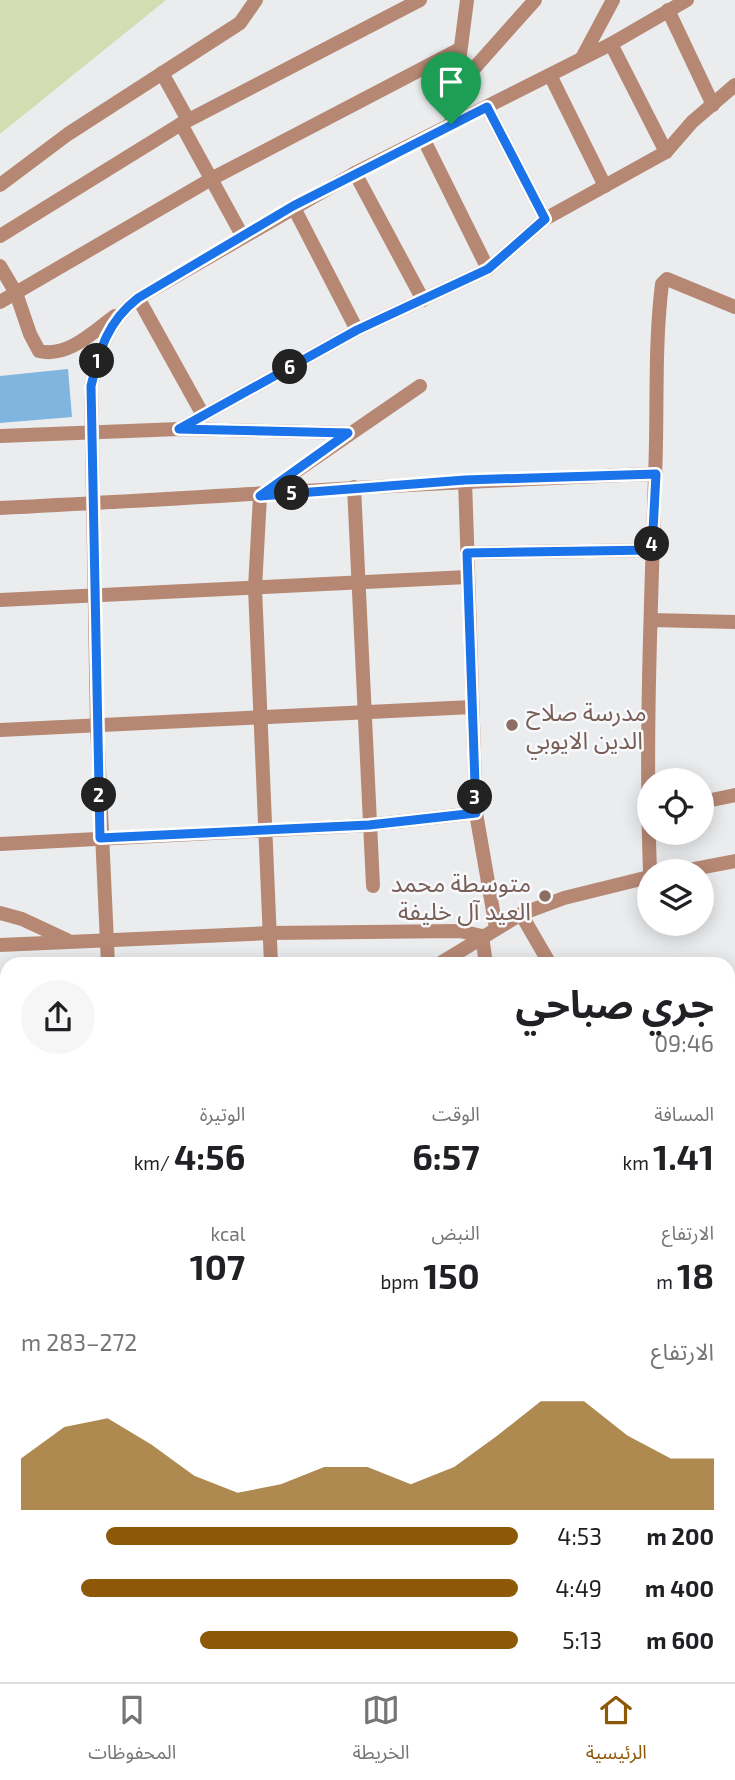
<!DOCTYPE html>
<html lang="ar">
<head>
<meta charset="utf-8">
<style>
	:root { --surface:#fff; --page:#f6f6f6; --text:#202124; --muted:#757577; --line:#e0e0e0; --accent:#8d5908 }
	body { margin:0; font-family:"Exo 2","Noto Sans Arabic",sans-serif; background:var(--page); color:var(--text); direction:rtl; height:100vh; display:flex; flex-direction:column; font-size:26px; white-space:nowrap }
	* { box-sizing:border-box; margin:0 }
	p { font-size:23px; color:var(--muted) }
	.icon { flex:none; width:38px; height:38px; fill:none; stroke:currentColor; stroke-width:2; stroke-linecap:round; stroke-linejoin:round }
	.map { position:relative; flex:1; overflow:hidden; direction:ltr }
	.drawer { position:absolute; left:0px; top:957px; width:735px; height:726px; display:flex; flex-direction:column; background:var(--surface); border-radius:21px 21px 0 0; box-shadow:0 4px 18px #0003; direction:rtl }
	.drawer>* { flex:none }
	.buttons { position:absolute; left:637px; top:768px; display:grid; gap:14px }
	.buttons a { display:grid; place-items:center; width:77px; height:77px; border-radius:50%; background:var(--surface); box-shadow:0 4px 18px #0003; font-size:35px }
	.pin { position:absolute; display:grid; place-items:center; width:60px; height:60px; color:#fff; margin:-72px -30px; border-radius:50% 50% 50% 0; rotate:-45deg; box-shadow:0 0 7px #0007 }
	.pin .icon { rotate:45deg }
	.km { position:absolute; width:35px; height:35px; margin:-18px; border-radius:50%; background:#222; color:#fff; font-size:19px; line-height:35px; text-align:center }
	.round { display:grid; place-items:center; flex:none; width:74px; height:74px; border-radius:37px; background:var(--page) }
	.overview { display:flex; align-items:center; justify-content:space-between; height:119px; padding:0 21px }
	h1 { font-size:38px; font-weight:700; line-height:52px }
	.metrics { display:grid; grid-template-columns:repeat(3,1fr); gap:10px; height:119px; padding:7px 21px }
	.metrics div { display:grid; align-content:center }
	.metrics b { font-size:35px; font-weight:700 }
	.metrics small { font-size:19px; font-weight:400 }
	.metrics p { font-size:19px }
	.chart { height:196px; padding:14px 21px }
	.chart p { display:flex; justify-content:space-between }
	.chart svg { width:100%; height:126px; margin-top:7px; fill:var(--accent); opacity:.7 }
	ul { padding:0 21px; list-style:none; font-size:23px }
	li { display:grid; grid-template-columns:112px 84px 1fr; align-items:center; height:52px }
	li i { height:18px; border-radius:9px; background:var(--accent) }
	.tab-bar { display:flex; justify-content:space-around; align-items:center; height:98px; border-top:2px solid var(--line); background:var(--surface); font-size:19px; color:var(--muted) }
	.tab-bar a { display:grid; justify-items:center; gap:4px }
	.tab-bar .active { color:var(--accent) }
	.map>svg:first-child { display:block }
	.green { fill:#d2deb2 }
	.building { fill:#7fb5de }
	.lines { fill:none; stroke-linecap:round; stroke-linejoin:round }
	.street { stroke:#b68874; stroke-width:14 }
	.route-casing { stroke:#fff; stroke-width:14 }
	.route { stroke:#1a73e8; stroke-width:9 }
	.education-dot { fill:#8d6e63; stroke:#f7f9fc; stroke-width:2.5 }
	.labels { text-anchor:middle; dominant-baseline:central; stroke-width:5; stroke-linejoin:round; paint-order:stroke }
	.education-label { font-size:24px; fill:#785e54; stroke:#f7f9fc; text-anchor:start }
</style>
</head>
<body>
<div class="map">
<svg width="735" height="1682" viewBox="0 0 735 1682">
	<rect width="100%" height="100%" fill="#eaecee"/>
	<g class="green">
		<polygon points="0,0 166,0 0,134"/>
		<polygon points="735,1154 735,1281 728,1275 728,1161"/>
	</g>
	<polygon class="building" points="68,369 72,417 0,423 0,376"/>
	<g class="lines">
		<g class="street">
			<polyline points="668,10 713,105"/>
			<polyline points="611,44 666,152"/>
			<polyline points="582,58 613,0"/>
			<polyline points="162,73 188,120"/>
			<polyline points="550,75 605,186"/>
			<polyline points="454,91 535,0"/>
			<polyline points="487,107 545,219"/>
			<polyline points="181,124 243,237"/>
			<polyline points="451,124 467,0"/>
			<polyline points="424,140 488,269"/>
			<polyline points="355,173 423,300"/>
			<polyline points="0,185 68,134 240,23 256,0"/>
			<polyline points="293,206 357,330"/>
			<polyline points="0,236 181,124 420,0"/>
			<path d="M0,266L16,293L30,334L39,351C68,358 93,332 115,316"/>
			<polyline points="138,298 203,415"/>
			<polyline points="0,302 213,178 458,50"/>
			<polyline points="179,429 357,330 488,269 545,219 666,152 692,122 735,85"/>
			<polyline points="0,436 179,429 348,433"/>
			<polyline points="465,480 476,813 496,928"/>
			<polyline points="354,487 373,886"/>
			<path d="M0,508C219,497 437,481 656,474"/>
			<polyline points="467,553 652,550"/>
			<polyline points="0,600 467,577"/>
			<polyline points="651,620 735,622"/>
			<polyline points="0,730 472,707"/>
			<polyline points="702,802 735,795"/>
			<polyline points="0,844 369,825 476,813"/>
			<path d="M650,872C645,740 651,608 655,476C658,412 654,348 662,284L667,279L735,307"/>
			<polyline points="678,872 735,861"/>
			<polyline points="0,913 22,919 67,940"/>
			<polyline points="521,914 550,964"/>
			<polyline points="0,945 271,933 460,931 482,936 486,964"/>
			<path d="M108,964L97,725L91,386C100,349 107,322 138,298L355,173L611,44L687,0"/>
			<polyline points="271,964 255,588 260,496 420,386"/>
			<polyline points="439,964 521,914 564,898 649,877"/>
			<polyline points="728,1015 735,1014"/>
			<polyline points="728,1048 735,1064"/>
			<polyline points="0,1067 7,1066"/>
			<polyline points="0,1096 7,1096"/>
			<polyline points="728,1096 735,1096"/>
			<polyline points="0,1129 7,1129"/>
			<polyline points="728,1286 735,1291"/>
			<polyline points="0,1333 7,1333"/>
			<polyline points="728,1363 735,1359"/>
			<polyline points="728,1407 735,1404"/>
			<polyline points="0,1444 7,1443"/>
			<polyline points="0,1549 7,1549"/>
			<polyline points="728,1584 735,1585"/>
			<polyline points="0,1605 7,1607"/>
			<polyline points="728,1622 735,1618"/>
			<polyline points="0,1671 7,1674"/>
			<polyline points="15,1676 32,1682"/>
			<polyline points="222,1676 223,1682"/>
			<polyline points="558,1676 560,1682"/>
			<polyline points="714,1676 716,1682"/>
			<polyline points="607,1682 618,1676"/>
		</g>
	</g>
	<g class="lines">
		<defs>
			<path id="route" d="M487,107L545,219L488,269L357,330L179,429L348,433L260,496L465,480L656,474L652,550L467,553L476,813L369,825L100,838L91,386C100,349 107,322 138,298L293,206Z"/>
		</defs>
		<use href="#route" class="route-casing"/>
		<use href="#route" class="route"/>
	</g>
	<g class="education-dot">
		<circle cx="512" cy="725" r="7"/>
		<circle cx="545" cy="896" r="7"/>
	</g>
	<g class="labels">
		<g class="education-label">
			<text x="526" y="711">مدرسة صلاح<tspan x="526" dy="28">الدين الايوبي</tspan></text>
			<text x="531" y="882" text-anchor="end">متوسطة محمد<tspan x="531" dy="28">العيد آل خليفة</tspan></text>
		</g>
	</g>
</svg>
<div class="buttons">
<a><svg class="icon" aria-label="locate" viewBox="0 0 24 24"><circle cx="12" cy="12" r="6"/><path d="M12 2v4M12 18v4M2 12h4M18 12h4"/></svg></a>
<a><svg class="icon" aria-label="layers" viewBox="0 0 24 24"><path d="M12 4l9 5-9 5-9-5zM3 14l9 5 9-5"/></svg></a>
</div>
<div class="pin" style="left:451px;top:124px;background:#1e9e55"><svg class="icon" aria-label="arrive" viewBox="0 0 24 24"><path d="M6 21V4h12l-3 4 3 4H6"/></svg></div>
<b class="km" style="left:97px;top:361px">1</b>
<b class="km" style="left:99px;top:795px">2</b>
<b class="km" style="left:475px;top:797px">3</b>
<b class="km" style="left:652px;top:544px">4</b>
<b class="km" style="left:292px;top:493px">5</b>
<b class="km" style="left:290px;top:367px">6</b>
<section class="drawer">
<div class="overview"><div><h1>جري صباحي</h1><p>09:46</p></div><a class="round"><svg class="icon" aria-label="share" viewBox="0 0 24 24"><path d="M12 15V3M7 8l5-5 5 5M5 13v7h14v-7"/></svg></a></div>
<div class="metrics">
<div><p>المسافة</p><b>1.41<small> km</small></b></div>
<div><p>الوقت</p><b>6:57</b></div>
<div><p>الوتيرة</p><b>4:56<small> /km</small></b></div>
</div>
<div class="metrics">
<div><p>الارتفاع</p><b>18<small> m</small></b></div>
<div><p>النبض</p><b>150<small> bpm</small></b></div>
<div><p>kcal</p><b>107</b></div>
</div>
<div class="chart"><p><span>الارتفاع</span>272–283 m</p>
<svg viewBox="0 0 160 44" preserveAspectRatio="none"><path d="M0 44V26L10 15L20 12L30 21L40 32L50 38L60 35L70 29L80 29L90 35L100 29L110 18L120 6L130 6L140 18L150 26L160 26V44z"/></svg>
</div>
<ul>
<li><b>200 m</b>4:53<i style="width:83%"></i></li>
<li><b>400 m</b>4:49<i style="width:88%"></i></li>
<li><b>600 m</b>5:13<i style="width:64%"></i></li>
</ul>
</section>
</div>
<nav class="tab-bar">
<a class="active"><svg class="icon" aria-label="home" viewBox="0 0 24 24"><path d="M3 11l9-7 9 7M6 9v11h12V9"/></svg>الرئيسية</a>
<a><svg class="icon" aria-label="map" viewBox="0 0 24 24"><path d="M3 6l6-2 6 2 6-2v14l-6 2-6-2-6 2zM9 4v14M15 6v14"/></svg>الخريطة</a>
<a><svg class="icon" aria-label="saved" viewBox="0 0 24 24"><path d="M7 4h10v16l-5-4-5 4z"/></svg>المحفوظات</a>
</nav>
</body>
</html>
